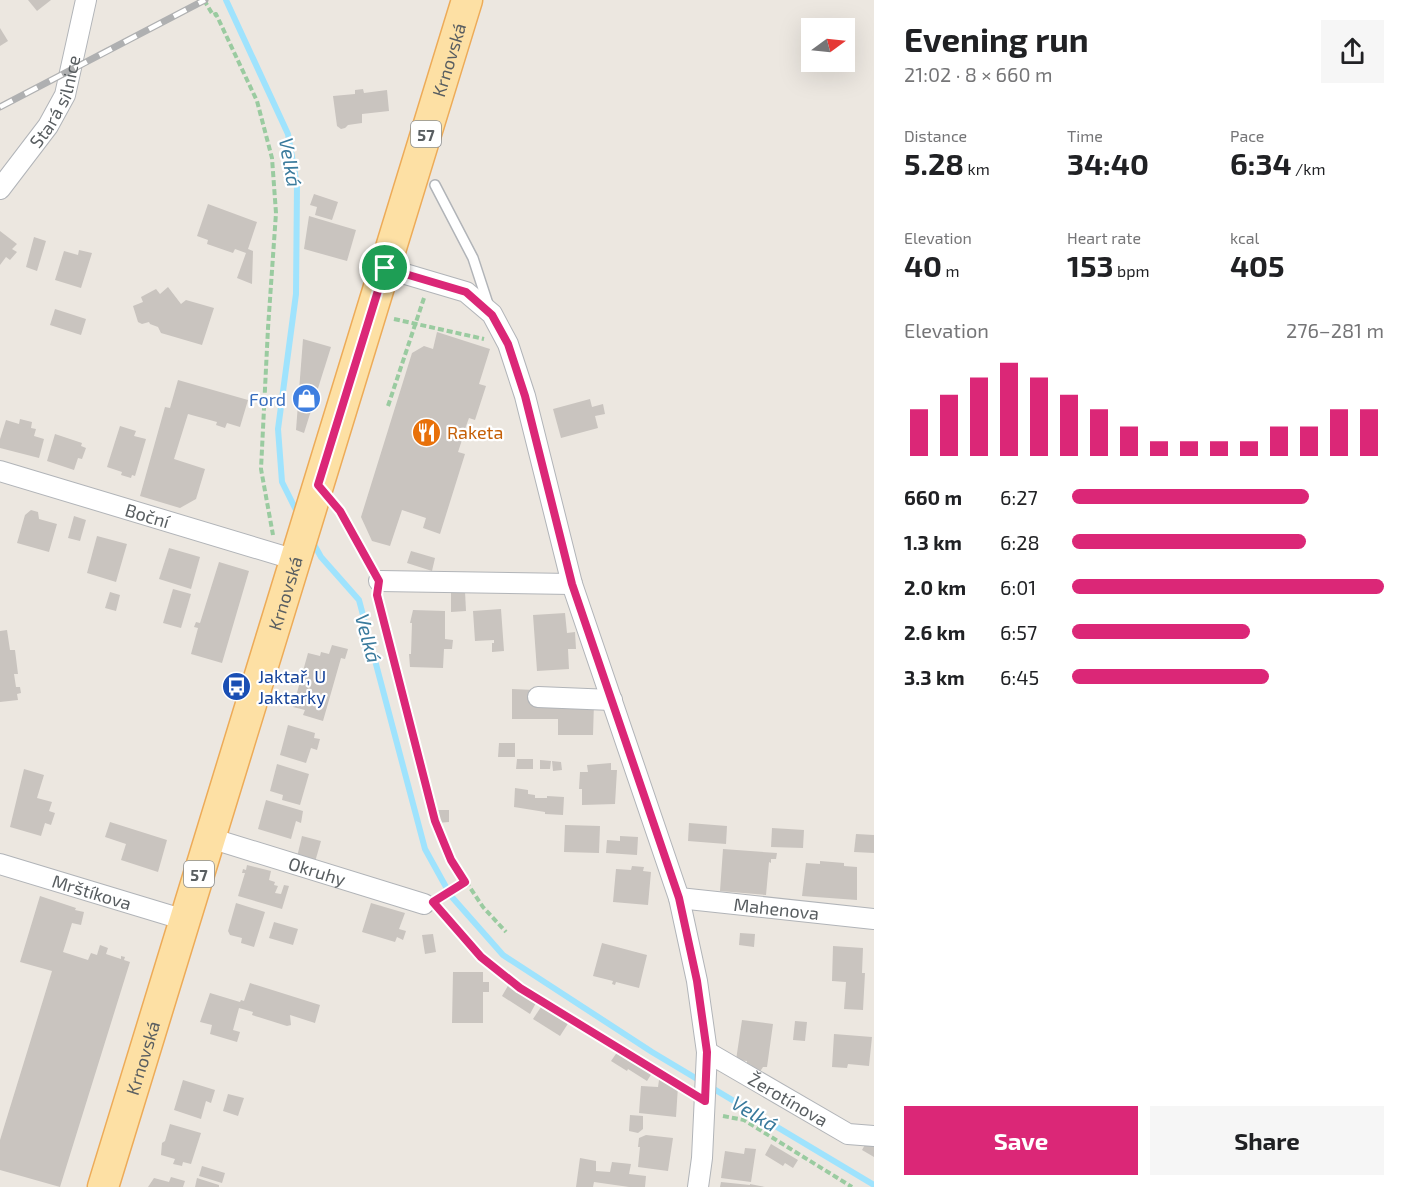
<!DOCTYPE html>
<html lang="en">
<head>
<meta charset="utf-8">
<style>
	:root { --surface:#fff; --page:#f6f6f6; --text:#202124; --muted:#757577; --accent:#db2777 }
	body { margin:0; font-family:"Exo 2",sans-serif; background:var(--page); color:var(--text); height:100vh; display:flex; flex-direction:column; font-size:22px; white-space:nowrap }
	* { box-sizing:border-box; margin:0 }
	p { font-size:20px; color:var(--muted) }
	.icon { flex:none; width:33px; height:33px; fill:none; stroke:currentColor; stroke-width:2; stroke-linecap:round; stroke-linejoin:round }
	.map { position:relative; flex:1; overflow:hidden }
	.panel { display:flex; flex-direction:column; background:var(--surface); width:540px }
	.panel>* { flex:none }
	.needle { width:39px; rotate:75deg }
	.buttons { position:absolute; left:801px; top:18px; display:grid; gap:12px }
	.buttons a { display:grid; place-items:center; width:54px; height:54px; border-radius:0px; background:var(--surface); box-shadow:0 6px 24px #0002; font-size:30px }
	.pin { position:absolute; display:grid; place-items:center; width:51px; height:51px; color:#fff; margin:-26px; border:3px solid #fff; border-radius:50%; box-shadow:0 2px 6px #0007 }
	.round { display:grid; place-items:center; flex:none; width:63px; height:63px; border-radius:0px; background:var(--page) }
	.overview { display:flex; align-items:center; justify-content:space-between; height:102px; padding:0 30px }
	h1 { font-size:33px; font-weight:700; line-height:45px }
	.metrics { display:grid; grid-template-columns:repeat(3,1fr); gap:9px; height:102px; padding:6px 30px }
	.metrics div { display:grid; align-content:center }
	.metrics b { font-size:30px; font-weight:700 }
	.metrics small { font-size:16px; font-weight:400 }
	.metrics p { font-size:16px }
	.chart { height:168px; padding:12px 30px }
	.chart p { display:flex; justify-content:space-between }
	.chart svg { width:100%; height:108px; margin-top:6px; stroke:var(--accent); stroke-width:6 }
	.primary-button { display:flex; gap:12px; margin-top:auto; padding:12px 30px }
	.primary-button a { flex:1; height:69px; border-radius:0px; background:var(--accent); color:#fff; font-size:24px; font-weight:700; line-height:69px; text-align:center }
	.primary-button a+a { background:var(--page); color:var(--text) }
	ul { padding:0 30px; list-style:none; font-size:20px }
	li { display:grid; grid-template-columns:96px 72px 1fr; align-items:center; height:45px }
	li i { height:15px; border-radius:8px; background:var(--accent) }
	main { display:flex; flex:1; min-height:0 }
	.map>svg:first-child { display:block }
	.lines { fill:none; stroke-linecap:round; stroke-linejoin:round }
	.stream { stroke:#9fe3fd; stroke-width:6 }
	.building { fill:#c9c4bf }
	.lane-casing { stroke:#b1b4b8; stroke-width:12 }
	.street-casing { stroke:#b1b4b8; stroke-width:22 }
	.primary-casing { stroke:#edab58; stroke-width:33 }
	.path { stroke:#9acba0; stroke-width:4; stroke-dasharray:6 3; stroke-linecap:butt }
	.lane { stroke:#fff; stroke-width:9 }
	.street { stroke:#fff; stroke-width:20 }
	.primary { stroke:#fde0a4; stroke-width:30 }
	.rail-casing { stroke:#afb0b1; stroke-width:7 }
	.rail { stroke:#fff; stroke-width:4.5; stroke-dasharray:14; stroke-linecap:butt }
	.route-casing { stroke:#fff; stroke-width:12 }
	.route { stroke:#db2777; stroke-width:8 }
	.labels { text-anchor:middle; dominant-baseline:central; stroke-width:4.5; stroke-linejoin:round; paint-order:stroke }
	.shield { fill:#fff; stroke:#8b8e90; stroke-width:1.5 }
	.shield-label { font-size:16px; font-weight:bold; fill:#595e61 }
	.street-label { font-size:18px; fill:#595e61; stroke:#fff }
	.shop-label { font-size:18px; fill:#366cbe; stroke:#fff; text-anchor:end }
	.food-label { font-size:18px; fill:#c56008; stroke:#fff; text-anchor:start }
	.transit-label { font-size:18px; fill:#164399; stroke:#fff; text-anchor:start }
	.water-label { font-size:20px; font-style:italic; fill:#397a9c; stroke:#fff }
</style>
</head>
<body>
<main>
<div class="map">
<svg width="874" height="1187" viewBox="0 0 874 1187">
	<rect width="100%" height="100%" fill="#ece7e0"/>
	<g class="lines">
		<g class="stream">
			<polyline points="226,0 288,134 297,185 296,294 278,429 282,482 298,514"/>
			<polyline points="311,539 321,557 359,600 425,849 451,896 503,955 652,1052 874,1185"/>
		</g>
	</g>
	<g class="building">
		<polygon points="28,0 51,0 37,11"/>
		<polygon points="0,28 8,41 0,46"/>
		<polygon points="363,89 364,93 387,90 389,111 362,114 362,123 348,125 345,128 341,129 337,126 333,96 355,94 355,90"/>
		<polygon points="314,194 338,202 332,220 315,215 317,207 310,205"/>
		<polygon points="208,204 257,222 248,249 253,251 252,284 237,278 246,253 235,249 233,253 207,244 208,240 197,236"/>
		<polygon points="309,216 356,230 347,261 304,249"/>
		<polygon points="0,231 17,244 12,249 17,252 10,260 6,257 0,265"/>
		<polygon points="34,237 46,241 37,271 26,267"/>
		<polygon points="79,250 92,253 81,288 55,280 64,251 78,255"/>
		<polygon points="168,287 181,304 186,300 214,308 202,345 161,333 158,327 150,324 149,322 142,324 138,322 133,306 143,302 141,297 156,289 160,294"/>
		<polygon points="55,309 86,319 81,335 50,325"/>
		<polygon points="437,332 490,349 479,384 486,386 475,420 469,418 465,429 471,431 469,436 464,434 458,452 465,454 440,534 423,528 426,518 402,510 390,546 372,541 361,517 412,353 424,346 433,349"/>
		<polygon points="303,339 331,347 304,433 296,430"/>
		<polygon points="178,380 248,400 240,427 227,423 225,428 216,425 217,422 188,414 174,459 205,469 196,499 180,508 140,496 165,407 170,408"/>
		<polygon points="590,399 592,407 603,404 605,414 595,416 598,428 561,438 553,409"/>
		<polygon points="20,419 32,422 31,428 36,429 34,436 44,439 39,458 0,448 0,439 6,420 19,424"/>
		<polygon points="120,426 136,431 134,436 146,439 135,476 132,475 131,478 121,475 122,472 107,467"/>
		<polygon points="55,434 82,443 81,446 86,448 82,459 78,458 74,470 47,461"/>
		<polygon points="31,510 38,512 39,519 57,524 49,552 17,543 25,515"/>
		<polygon points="74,516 86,520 80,541 68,538"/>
		<polygon points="97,536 127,544 116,582 87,573"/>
		<polygon points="169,548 200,557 191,589 159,579"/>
		<polygon points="411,551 435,558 432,571 407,563"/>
		<polygon points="219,562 249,571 222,663 191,654 198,628 194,627 196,622 200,623"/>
		<polygon points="173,589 191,594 181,628 163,623"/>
		<polygon points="451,591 465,591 466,611 451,612"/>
		<polygon points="110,592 120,595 116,611 105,608"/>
		<polygon points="501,609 504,651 492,652 492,643 494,643 494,640 475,641 473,611"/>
		<polygon points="413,610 445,611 445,639 453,640 452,649 444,649 443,668 410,667 409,654 411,654 412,623 410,623"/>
		<polygon points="565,613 567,633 575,632 576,649 568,649 569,669 537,671 533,615"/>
		<polygon points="7,630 10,650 15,650 18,674 14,674 16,687 20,687 21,693 17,694 18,700 0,702 0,631"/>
		<polygon points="332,645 348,649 345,659 341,658 323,721 303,715 305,710 293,707 308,653 320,656 321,652 329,654"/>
		<polygon points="512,689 535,690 594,703 593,735 558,735 558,719 512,719"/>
		<polygon points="288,725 315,733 314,738 320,739 317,750 311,748 306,763 280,755"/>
		<polygon points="499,743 515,743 515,757 498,757"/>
		<polygon points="517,759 533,759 533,769 516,769"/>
		<polygon points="540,760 551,761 550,769 540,769"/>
		<polygon points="552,761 561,762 562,770 553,771"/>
		<polygon points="611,763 611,770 617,770 615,804 582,805 582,789 579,789 580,772 588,772 587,765"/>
		<polygon points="277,764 309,774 300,805 282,800 283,795 270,791"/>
		<polygon points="24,769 44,775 37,798 52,802 49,811 55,813 51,825 45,823 41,836 10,827"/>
		<polygon points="515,788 528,790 528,794 535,795 535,798 547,798 547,796 564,797 563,815 545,814 545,812 514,807"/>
		<polygon points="266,800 303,811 301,823 296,821 291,839 258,829"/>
		<polygon points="437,810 449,810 449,822 437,823"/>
		<polygon points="110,822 167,840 158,872 121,860 126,844 105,837"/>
		<polygon points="689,823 727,826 726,844 688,841"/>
		<polygon points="565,825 600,826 599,853 564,852"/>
		<polygon points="772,828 804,830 803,848 771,847"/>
		<polygon points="856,834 874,835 874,853 854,852"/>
		<polygon points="302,836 321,841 315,862 297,857"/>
		<polygon points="620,836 638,837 637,855 606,853 607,840 620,841"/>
		<polygon points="723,849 777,853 776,859 771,859 771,863 769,862 766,895 720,891"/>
		<polygon points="820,861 844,863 844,866 857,867 857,900 802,896 806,863 820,864"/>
		<polygon points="247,865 271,871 269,880 275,882 274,885 278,886 275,893 281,894 284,885 289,886 282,909 238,896 245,873 242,873 243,869 246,870"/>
		<polygon points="632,866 644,867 643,871 651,872 648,905 613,902 616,869 631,870"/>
		<polygon points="40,896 76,908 75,910 84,912 81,925 72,923 63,952 88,960 91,953 97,955 100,945 108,948 106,954 121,959 121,956 125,957 124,960 130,962 60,1187 0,1170 0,1140 52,971 20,962"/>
		<polygon points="236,903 265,912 254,947 241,943 242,938 230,935 228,931"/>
		<polygon points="371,903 405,913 399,929 406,931 403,940 397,937 395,942 362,932"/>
		<polygon points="274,922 298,929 293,945 269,938"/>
		<polygon points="740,933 755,934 754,947 739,945"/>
		<polygon points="433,934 436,952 425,954 422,935"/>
		<polygon points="602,943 647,955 639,988 616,982 615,985 612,984 613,981 593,976"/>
		<polygon points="833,946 863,948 862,973 865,973 863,1010 844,1009 846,982 832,981"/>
		<polygon points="453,972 483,972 483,982 489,982 489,992 483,992 483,1023 452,1023"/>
		<polygon points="250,983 320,1005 315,1023 290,1015 291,1025 287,1026 252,1015 253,1012 239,1008 233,1030 240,1032 237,1042 210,1034 212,1025 200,1022 210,993 240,1002 241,1000 244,1001"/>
		<polygon points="509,984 537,1001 530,1014 502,996"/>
		<polygon points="543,1004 569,1022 560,1036 533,1019"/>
		<polygon points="742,1020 773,1024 767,1067 763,1067 759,1073 752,1069 751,1065 747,1064 747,1061 736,1060"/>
		<polygon points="795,1021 807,1022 805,1041 793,1040"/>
		<polygon points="834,1034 872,1037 869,1066 848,1064 847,1068 832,1067"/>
		<polygon points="618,1051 652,1073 647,1081 628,1069 627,1071 611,1061"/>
		<polygon points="183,1080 215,1090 211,1103 206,1101 201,1119 174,1110"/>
		<polygon points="659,1080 670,1081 670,1086 678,1086 676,1117 639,1113 641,1086 658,1087"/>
		<polygon points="228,1094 244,1098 238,1116 223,1111"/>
		<polygon points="630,1115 643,1116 643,1129 638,1133 629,1131"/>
		<polygon points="170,1124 201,1133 191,1164 183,1162 182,1166 173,1164 175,1159 161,1155 162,1143 165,1141"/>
		<polygon points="646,1135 673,1138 668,1171 638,1167 640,1147 638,1147 639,1138"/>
		<polygon points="866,1143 874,1144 874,1157 862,1150"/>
		<polygon points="771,1144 798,1160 793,1168 785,1163 783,1166 765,1155"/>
		<polygon points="745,1148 756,1149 751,1182 721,1178 725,1151 744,1154"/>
		<polygon points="580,1158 596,1161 596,1171 610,1172 612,1162 631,1164 629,1174 646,1176 645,1187 629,1187 594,1182 593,1187 576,1187"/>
		<polygon points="202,1166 225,1173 222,1183 199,1176"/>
		<polygon points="171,1177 185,1181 183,1187 148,1187 154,1178 169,1182"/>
		<polygon points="197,1178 219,1185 219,1187 195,1187"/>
		<polygon points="721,1182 750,1185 750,1184 765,1187 720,1187"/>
	</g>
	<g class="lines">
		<defs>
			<polyline id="lane" points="435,185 473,258 489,307"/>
			<g id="street">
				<path id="s1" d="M0,189L48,126L65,95L86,0"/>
				<polyline points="385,268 466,292 492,314 508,344 525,396 572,584 679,898 697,981 707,1052 702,1158 698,1187"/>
				<path id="s2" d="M0,471L296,560"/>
				<polyline points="379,581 572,584"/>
				<polyline points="538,697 612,700"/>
				<path id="s3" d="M210,838L424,904"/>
				<path id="s4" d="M0,864L185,920"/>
				<path id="s5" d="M679,898L874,919"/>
				<path id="s6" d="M707,1052L848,1134L874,1136"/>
			</g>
			<g id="primary">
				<path id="s7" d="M103,1187L467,0"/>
			</g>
		</defs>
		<use href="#lane" class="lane-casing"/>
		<use href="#street" class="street-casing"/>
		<use href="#primary" class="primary-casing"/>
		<g class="path">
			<polyline points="204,0 213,15 216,14 257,101 272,158 276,213 268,328 261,469 273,535"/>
			<polyline points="394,319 484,339"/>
			<polyline points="388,406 424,298"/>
			<polyline points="336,506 370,565"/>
			<polyline points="379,599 435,821 451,859 483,907 506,932"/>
			<polyline points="440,897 465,882"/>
			<polyline points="441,912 481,957 520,988 686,1089"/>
			<polyline points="723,1116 744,1120 852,1187"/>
		</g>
		<use href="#lane" class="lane"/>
		<use href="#street" class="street"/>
		<use href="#primary" class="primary"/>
		<defs>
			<polyline id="rail" points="0,107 205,0"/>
		</defs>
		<use href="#rail" class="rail-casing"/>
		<use href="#rail" class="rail"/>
	</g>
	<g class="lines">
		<defs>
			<polygon id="route" points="385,268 466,292 492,315 508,344 525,396 572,584 679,898 697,981 707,1052 705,1101 520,988 481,957 433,902 465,882 451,860 435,821 377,595 379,581 340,511 318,485"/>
		</defs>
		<use href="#route" class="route-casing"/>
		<use href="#route" class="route"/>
	</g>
	<defs>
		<symbol id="shop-disc" viewBox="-11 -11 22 22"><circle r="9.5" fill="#3f7fe0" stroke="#fff"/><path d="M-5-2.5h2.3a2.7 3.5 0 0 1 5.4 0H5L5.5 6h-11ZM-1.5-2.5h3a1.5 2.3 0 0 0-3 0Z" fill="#fff"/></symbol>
		<symbol id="restaurant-disc" viewBox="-11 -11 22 22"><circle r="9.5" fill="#e8710a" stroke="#fff"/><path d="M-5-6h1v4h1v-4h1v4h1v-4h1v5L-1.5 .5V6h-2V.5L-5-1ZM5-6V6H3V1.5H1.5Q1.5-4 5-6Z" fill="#fff"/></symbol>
		<symbol id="bus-disc" viewBox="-11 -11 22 22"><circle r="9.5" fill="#1a4fb4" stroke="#fff"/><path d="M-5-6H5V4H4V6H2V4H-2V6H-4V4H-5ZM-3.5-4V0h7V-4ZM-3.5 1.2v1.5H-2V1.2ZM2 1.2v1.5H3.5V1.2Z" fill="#fff"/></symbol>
	</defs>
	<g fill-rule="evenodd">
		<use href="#shop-disc" x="290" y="382" width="33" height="33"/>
		<use href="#restaurant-disc" x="410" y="416" width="33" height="33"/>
		<use href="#bus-disc" x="220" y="670" width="33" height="33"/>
	</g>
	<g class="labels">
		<g class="shield">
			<rect x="411" y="121" width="30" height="26" rx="4.5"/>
			<rect x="184" y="861" width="30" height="26" rx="4.5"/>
		</g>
		<g class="shield-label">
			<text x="426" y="134">57</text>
			<text x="199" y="874">57</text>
		</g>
		<g class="street-label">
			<text stroke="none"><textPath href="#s7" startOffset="1179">Krnovská</textPath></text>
			<text stroke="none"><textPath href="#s1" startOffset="105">Stará silnice</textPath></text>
			<text stroke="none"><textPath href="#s2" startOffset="154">Boční</textPath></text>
			<text stroke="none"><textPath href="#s7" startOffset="621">Krnovská</textPath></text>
			<text stroke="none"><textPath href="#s3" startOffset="112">Okruhy</textPath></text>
			<text stroke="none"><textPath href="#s4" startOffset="96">Mrštíkova</textPath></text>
			<text stroke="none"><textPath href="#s5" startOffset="98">Mahenova</textPath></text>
			<text stroke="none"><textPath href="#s7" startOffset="135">Krnovská</textPath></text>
			<text stroke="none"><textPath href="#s6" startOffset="94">Žerotínova</textPath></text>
		</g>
		<g class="shop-label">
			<text x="286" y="399">Ford</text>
		</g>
		<g class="food-label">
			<text x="447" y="432">Raketa</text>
		</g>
		<g class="transit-label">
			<text x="258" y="676">Jaktař, U<tspan x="258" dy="21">Jaktarky</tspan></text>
		</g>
		<g class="water-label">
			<text transform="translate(291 162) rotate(80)">Velká</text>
			<text transform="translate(369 638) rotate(75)">Velká</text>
			<text transform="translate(755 1113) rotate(31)">Velká</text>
		</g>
	</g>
</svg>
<div class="buttons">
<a><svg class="needle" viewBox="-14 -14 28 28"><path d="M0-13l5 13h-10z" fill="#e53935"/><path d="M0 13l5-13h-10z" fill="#757577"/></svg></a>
</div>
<div class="pin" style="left:385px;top:268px;background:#1e9e55"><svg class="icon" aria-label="arrive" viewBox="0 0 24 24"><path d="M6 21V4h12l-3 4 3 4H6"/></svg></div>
</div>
<section class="panel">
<div class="overview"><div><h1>Evening run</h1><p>21:02 · 8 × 660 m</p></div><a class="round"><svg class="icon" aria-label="share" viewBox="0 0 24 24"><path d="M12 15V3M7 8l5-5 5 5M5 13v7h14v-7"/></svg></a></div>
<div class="metrics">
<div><p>Distance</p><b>5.28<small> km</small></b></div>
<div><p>Time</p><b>34:40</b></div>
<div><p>Pace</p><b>6:34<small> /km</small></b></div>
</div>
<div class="metrics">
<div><p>Elevation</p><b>40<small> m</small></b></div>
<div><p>Heart rate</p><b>153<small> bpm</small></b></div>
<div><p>kcal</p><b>405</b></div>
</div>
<div class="chart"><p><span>Elevation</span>276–281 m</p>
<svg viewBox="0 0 160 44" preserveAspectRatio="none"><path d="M5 44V25M15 44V19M25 44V12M35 44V6M45 44V12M55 44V19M65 44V25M75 44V32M85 44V38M95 44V38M105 44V38M115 44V38M125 44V32M135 44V32M145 44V25M155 44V25"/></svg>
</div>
<ul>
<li><b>660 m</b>6:27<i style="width:76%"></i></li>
<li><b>1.3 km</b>6:28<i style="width:75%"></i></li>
<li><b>2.0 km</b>6:01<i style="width:100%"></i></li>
<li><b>2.6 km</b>6:57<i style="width:57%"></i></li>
<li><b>3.3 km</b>6:45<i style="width:63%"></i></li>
</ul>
<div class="primary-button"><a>Save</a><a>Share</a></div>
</section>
</main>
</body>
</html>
